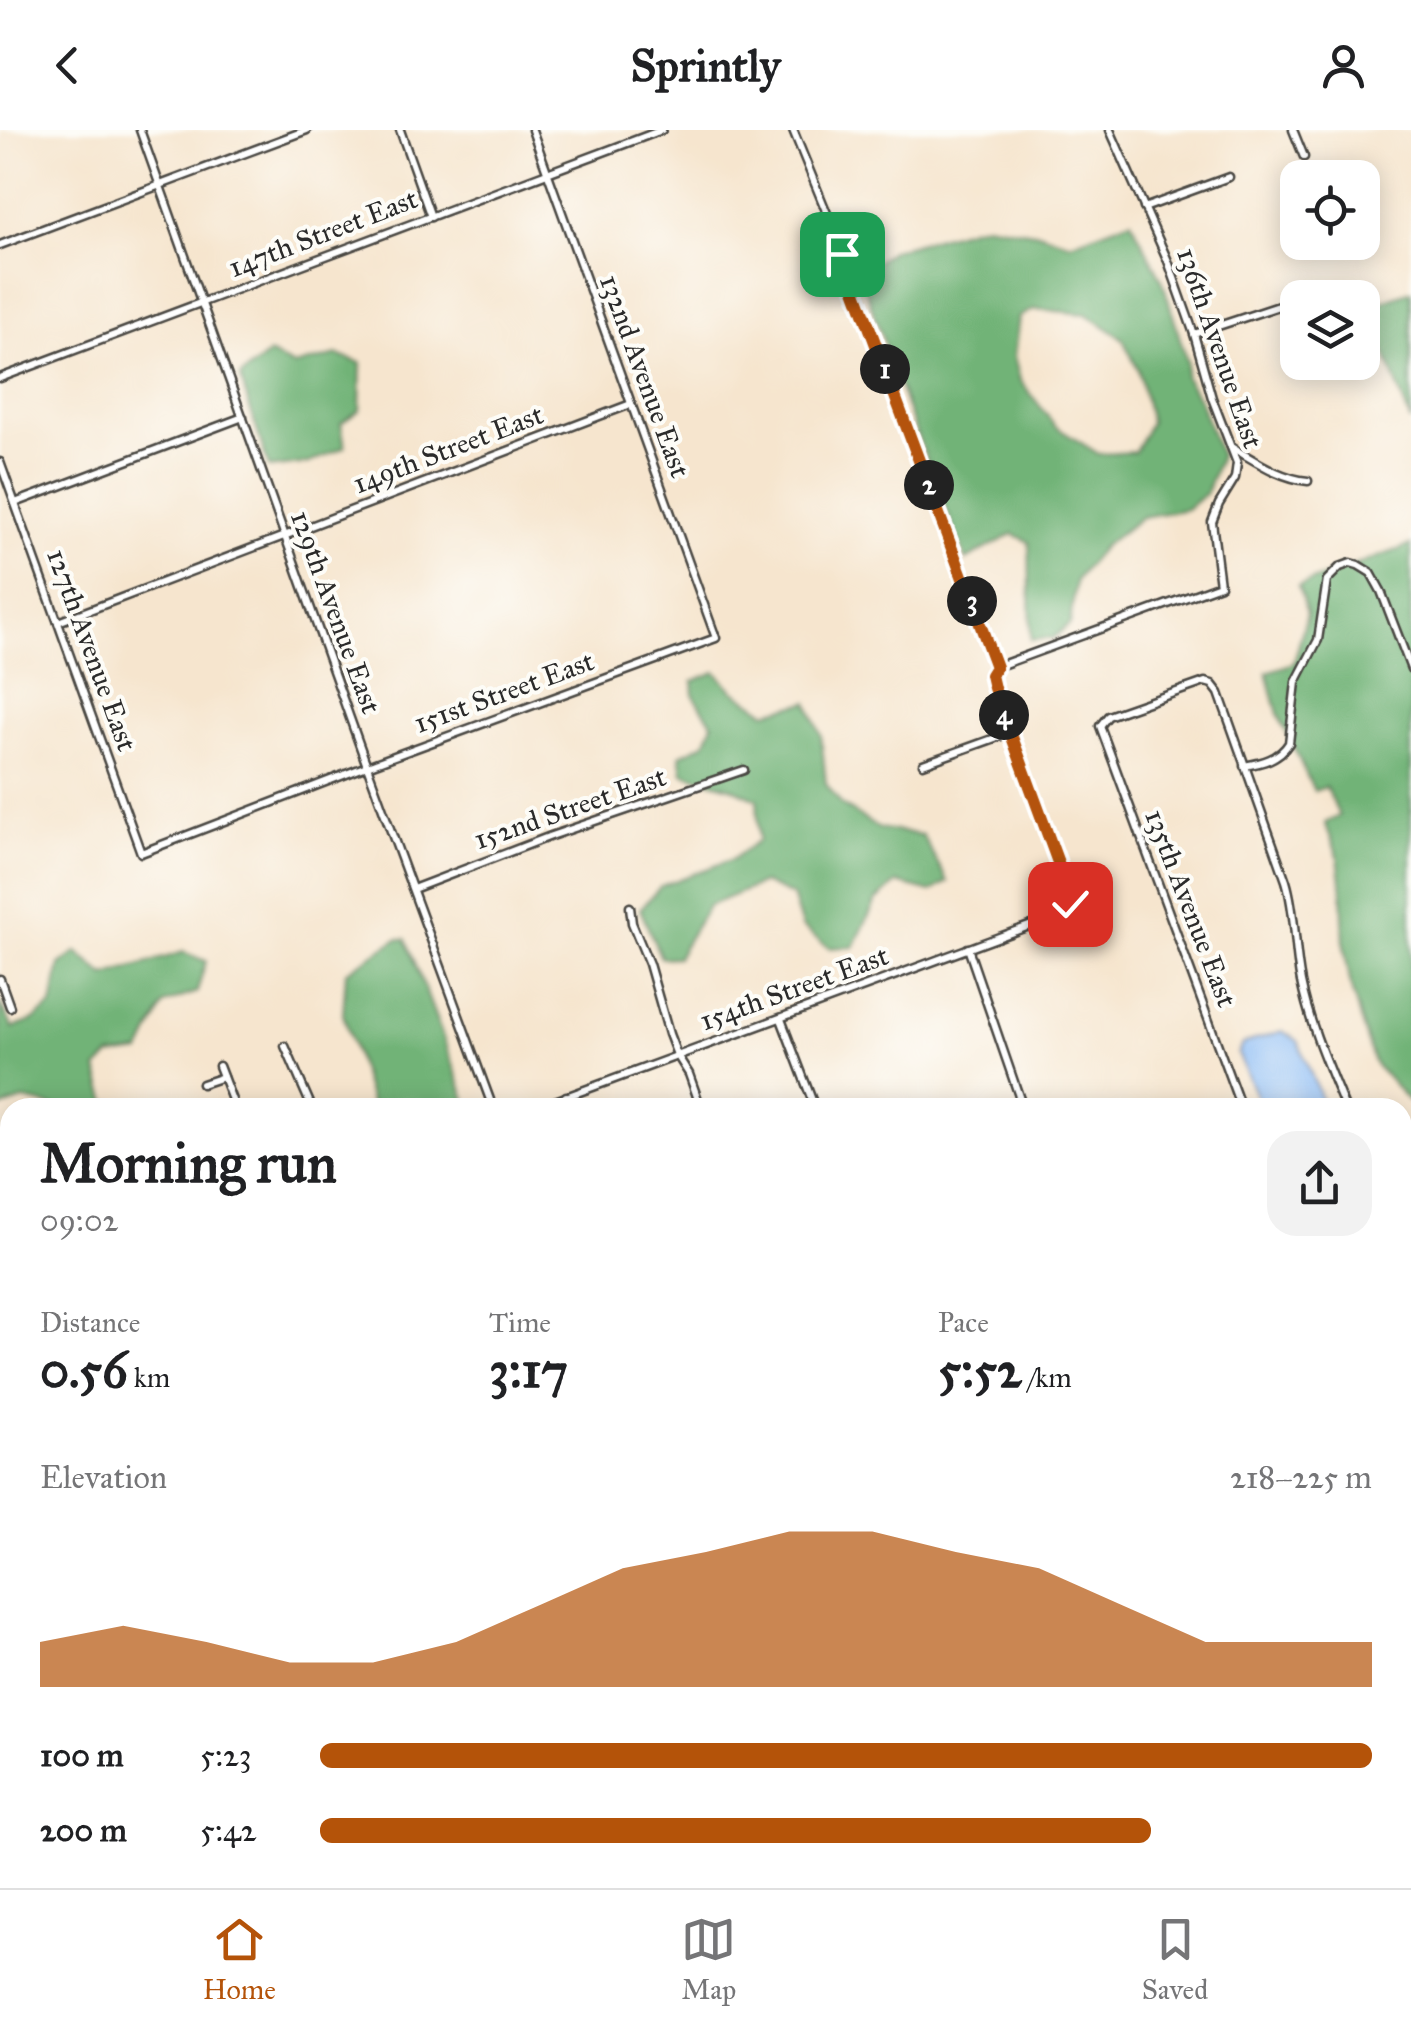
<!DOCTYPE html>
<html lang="en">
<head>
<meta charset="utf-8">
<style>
	:root { --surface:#fff; --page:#f2f2f2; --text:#202124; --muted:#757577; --line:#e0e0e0; --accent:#b45309 }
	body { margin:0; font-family:"IM FELL Great Primer",serif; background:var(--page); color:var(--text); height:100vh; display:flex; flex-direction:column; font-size:38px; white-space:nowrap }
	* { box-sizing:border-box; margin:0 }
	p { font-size:32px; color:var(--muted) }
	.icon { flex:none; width:55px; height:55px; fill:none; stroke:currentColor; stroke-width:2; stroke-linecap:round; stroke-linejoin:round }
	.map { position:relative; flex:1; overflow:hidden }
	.drawer { position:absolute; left:0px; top:968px; width:1412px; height:792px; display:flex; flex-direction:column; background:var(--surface); border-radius:30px 30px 0 0; box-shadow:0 5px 25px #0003 }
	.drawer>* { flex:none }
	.controls { position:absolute; left:1280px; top:30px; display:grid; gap:20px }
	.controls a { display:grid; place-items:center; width:100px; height:100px; border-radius:20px; background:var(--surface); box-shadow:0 5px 25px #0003; font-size:50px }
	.pin { position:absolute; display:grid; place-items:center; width:85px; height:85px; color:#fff; margin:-42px; border-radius:20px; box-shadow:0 5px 15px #0006 }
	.km { position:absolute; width:50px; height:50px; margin:-25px; border-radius:50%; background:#222; color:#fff; font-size:28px; line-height:50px; text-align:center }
	.round { display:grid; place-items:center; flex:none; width:105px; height:105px; border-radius:30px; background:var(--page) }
	.summary { display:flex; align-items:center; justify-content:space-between; height:170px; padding:0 40px }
	h1 { font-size:55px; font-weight:800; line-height:75px }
	.figures { display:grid; grid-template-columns:repeat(3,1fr); gap:15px; height:170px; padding:10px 40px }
	.figures div { display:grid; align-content:center }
	.figures b { font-size:50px; font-weight:800 }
	.figures small { font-size:28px; font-weight:400 }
	.figures p { font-size:28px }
	.chart { height:280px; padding:20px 40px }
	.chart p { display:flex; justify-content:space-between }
	.chart svg { width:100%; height:180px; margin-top:10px; fill:var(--accent); opacity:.7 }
	ul { padding:0 40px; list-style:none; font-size:32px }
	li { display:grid; grid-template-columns:160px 120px 1fr; align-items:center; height:75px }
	li i { height:25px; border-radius:12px; background:var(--accent) }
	header { display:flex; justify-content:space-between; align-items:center; height:130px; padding:0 40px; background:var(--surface); font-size:45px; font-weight:800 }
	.tab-bar { display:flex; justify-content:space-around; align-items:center; height:140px; border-top:2px solid var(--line); background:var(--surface); font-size:28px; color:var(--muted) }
	.tab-bar a { display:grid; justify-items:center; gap:5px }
	.tab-bar .active { color:var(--accent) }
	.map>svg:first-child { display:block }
	.forest { fill:#71b377; stroke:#4e6f51; stroke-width:2.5; fill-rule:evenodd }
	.water { fill:#8abbf6; stroke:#5a7390; stroke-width:2.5 }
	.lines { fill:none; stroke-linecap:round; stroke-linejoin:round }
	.minor-casing { stroke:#494743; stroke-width:11 }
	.tertiary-casing { stroke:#494743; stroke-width:14 }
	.minor { stroke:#fff; stroke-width:6 }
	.tertiary { stroke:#fff; stroke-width:9 }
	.route-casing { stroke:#fff; stroke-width:20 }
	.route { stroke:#b45309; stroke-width:12 }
	.labels { text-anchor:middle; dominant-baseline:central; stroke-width:8; stroke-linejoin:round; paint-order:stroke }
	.street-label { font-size:28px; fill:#2b2b2b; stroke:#fdfcf7 }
</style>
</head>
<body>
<header><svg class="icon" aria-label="back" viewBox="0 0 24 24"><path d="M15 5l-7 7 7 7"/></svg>Sprintly<svg class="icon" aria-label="person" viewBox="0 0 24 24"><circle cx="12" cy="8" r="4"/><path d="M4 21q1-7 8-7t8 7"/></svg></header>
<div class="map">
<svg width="1411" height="1758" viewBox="0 0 1411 1758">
	<rect width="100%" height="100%" fill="#fdfcf7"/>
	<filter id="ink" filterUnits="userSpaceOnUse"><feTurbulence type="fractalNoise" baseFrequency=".01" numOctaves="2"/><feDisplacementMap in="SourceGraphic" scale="20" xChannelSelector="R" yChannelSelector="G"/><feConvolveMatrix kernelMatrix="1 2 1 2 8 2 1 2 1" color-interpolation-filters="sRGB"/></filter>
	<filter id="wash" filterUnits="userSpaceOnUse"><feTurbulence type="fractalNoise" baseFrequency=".0048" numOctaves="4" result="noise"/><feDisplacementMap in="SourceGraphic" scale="40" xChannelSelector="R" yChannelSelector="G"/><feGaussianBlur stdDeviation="2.25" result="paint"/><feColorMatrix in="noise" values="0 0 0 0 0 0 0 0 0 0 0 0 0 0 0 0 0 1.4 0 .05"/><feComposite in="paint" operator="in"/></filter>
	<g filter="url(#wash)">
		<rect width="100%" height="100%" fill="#f6e5ce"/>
		<g class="forest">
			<path d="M1131,90L1163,152L1187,232L1185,247L1199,269L1220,326L1206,363L1187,379L1142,387L1103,416L1076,450L1070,494L1053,508L1031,510L1029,412L1013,404L966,430L910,287L860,144L892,120L985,94L1041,103L1070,113ZM1035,179L1086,184L1122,208L1138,239L1150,292L1135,322L1099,324L1056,297L1020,250L1014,226L1019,187Z"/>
			<polygon points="1411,161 1411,293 1368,176"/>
			<polygon points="269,224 294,236 337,225 361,233 360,280 341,293 345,317 309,333 269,338 240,247"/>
			<polygon points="1411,415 1411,974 1374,933 1352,862 1344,817 1342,760 1338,726 1325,693 1339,686 1326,657 1314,661 1278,584 1267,542 1294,533 1307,483 1298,456"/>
			<polygon points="716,542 733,560 766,582 808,572 821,605 826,654 842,675 878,698 922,705 948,752 931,762 897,753 876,771 854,817 829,818 802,797 792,766 763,753 708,776 677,827 661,828 640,779 661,756 733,729 759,710 757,669 733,658 683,643 680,625 705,613 713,594 694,566 693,551"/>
			<polygon points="397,809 406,809 466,969 462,977 372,977 343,884 346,842"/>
			<polygon points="77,822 105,846 183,822 206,831 197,862 164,874 141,922 110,926 97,939 107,972 143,973 147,977 57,977 24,970 0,978 0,873 13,898 32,891 52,876 60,835"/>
			<polygon points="0,1131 10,1138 10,1447 0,1446"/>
			<polygon points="10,1605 10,1704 0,1708 0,1608"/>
			<polygon points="406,1750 930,1750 944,1758 409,1758"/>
			<polygon points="1008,1750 1204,1750 1207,1758 1002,1758"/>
		</g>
		<polygon class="water" points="1282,901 1298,911 1323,974 1322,977 1261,977 1238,924 1242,914"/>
	</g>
	<g filter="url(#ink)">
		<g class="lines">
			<defs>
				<g id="minor">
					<polyline points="140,0 367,636 493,978"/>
					<polyline points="400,0 431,87"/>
					<polyline points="1293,0 1304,27"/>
					<polyline points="1144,78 1229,47"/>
					<polyline points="0,115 307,0"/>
					<polyline points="1194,204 1282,175"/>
					<polyline points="0,248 662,0"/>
					<path d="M1231,317C1256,331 1279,348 1308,351"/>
					<polyline points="0,332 141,723 367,636 716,508 532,0"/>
					<polyline points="15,373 243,287"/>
					<polyline points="58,492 631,274"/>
					<polyline points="996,537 1220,455 1212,392 1219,374 1235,348 1237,333 1212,268 1194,204 1168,131 1110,0"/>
					<polyline points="923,634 1009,603"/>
					<path d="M1244,636C1262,633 1279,629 1289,613L1296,552L1318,510L1327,450L1340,437L1351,433L1358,435L1371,443L1381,461L1411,539"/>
					<polyline points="413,759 551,706 744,640"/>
					<polyline points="630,777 632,793 649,834 669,904 677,925 689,944 701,978"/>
					<polyline points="968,818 1023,978"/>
					<polyline points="0,849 10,877"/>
					<polyline points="781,889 815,978"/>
					<polyline points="285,916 312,978"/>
					<polyline points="219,936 235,978"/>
					<polyline points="202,954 223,947"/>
					<polyline points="566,966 571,978"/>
					<polyline points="536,978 1059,785 1069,776 1068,762 1064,749 994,558 991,545 996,537 833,98 793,0"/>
					<path d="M1241,978L1100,596L1108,586L1205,552L1212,554L1219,563L1286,751C1296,784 1294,818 1301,852C1310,896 1328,936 1345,978"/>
					<polyline points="0,1028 10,1024"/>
					<polyline points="0,1078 10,1086"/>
					<polyline points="1402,1101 1411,1095"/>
					<polyline points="1402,1364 1411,1367"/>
					<polyline points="1402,1686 1411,1684"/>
					<polyline points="50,1750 52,1758"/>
					<polyline points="141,1750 144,1758"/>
					<polyline points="354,1750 357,1758"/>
					<polyline points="1264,1750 1275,1758"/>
					<polyline points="1293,1758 1298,1750"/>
				</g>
				<g id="tertiary">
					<polyline points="0,1532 10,1530"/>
					<polyline points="1402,1549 1411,1560"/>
					<polyline points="1402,1576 1411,1587"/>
				</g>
			</defs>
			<use href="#minor" class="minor-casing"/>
			<use href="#tertiary" class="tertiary-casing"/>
			<use href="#minor" class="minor"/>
			<use href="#tertiary" class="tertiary"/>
		</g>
	</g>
	<g class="lines" filter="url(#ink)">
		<defs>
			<polyline id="route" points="842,124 996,537 991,545 994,558 1064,749 1070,774"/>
		</defs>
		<use href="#route" class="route-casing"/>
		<use href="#route" class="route"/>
	</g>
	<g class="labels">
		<g class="street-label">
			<text transform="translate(323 103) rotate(-21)">147th Street East</text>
			<text transform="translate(1220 218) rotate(71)">136th Avenue East</text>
			<text transform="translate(645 246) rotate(70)">132nd Avenue East</text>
			<text transform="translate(448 319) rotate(-21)">149th Street East</text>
			<text transform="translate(336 482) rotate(70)">129th Avenue East</text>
			<text transform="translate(92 520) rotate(70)">127th Avenue East</text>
			<text transform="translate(504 562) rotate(-20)">151st Street East</text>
			<text transform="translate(570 678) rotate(-19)">152nd Street East</text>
			<text transform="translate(1191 778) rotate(69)">135th Avenue East</text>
			<text transform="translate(794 858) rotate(-20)">154th Street East</text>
		</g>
	</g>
</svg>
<div class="controls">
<a><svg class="icon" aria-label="locate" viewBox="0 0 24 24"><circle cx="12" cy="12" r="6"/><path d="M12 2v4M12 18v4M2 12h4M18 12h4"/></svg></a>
<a><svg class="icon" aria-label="layers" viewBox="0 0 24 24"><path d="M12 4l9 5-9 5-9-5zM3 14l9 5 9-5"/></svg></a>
</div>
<div class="pin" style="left:842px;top:124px;background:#1e9e55"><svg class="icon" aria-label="arrive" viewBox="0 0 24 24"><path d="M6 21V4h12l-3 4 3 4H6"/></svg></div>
<div class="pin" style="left:1070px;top:774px;background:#d93025"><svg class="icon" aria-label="check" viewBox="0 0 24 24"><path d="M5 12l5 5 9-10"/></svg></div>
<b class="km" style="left:885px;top:239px">1</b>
<b class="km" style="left:929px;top:355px">2</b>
<b class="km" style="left:972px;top:471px">3</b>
<b class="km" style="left:1004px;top:585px">4</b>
<section class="drawer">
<div class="summary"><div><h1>Morning run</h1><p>09:02</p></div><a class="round"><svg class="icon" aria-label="share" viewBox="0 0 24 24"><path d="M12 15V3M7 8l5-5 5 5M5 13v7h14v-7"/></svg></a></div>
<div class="figures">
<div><p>Distance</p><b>0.56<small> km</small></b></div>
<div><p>Time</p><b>3:17</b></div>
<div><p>Pace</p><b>5:52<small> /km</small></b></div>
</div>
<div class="chart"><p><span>Elevation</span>218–225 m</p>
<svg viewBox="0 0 160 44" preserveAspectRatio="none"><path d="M0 44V33L10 29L20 33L30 38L40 38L50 33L60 24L70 15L80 11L90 6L100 6L110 11L120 15L130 24L140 33L150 33L160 33V44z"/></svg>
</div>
<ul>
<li><b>100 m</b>5:23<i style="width:100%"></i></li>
<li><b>200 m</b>5:42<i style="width:79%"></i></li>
</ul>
</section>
</div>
<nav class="tab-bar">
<a class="active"><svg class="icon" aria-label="home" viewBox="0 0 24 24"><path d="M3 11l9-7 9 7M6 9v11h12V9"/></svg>Home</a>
<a><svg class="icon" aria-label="map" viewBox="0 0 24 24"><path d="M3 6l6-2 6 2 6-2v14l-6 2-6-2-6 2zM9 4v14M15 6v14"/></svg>Map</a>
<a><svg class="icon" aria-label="saved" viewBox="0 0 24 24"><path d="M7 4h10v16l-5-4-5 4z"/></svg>Saved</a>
</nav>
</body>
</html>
